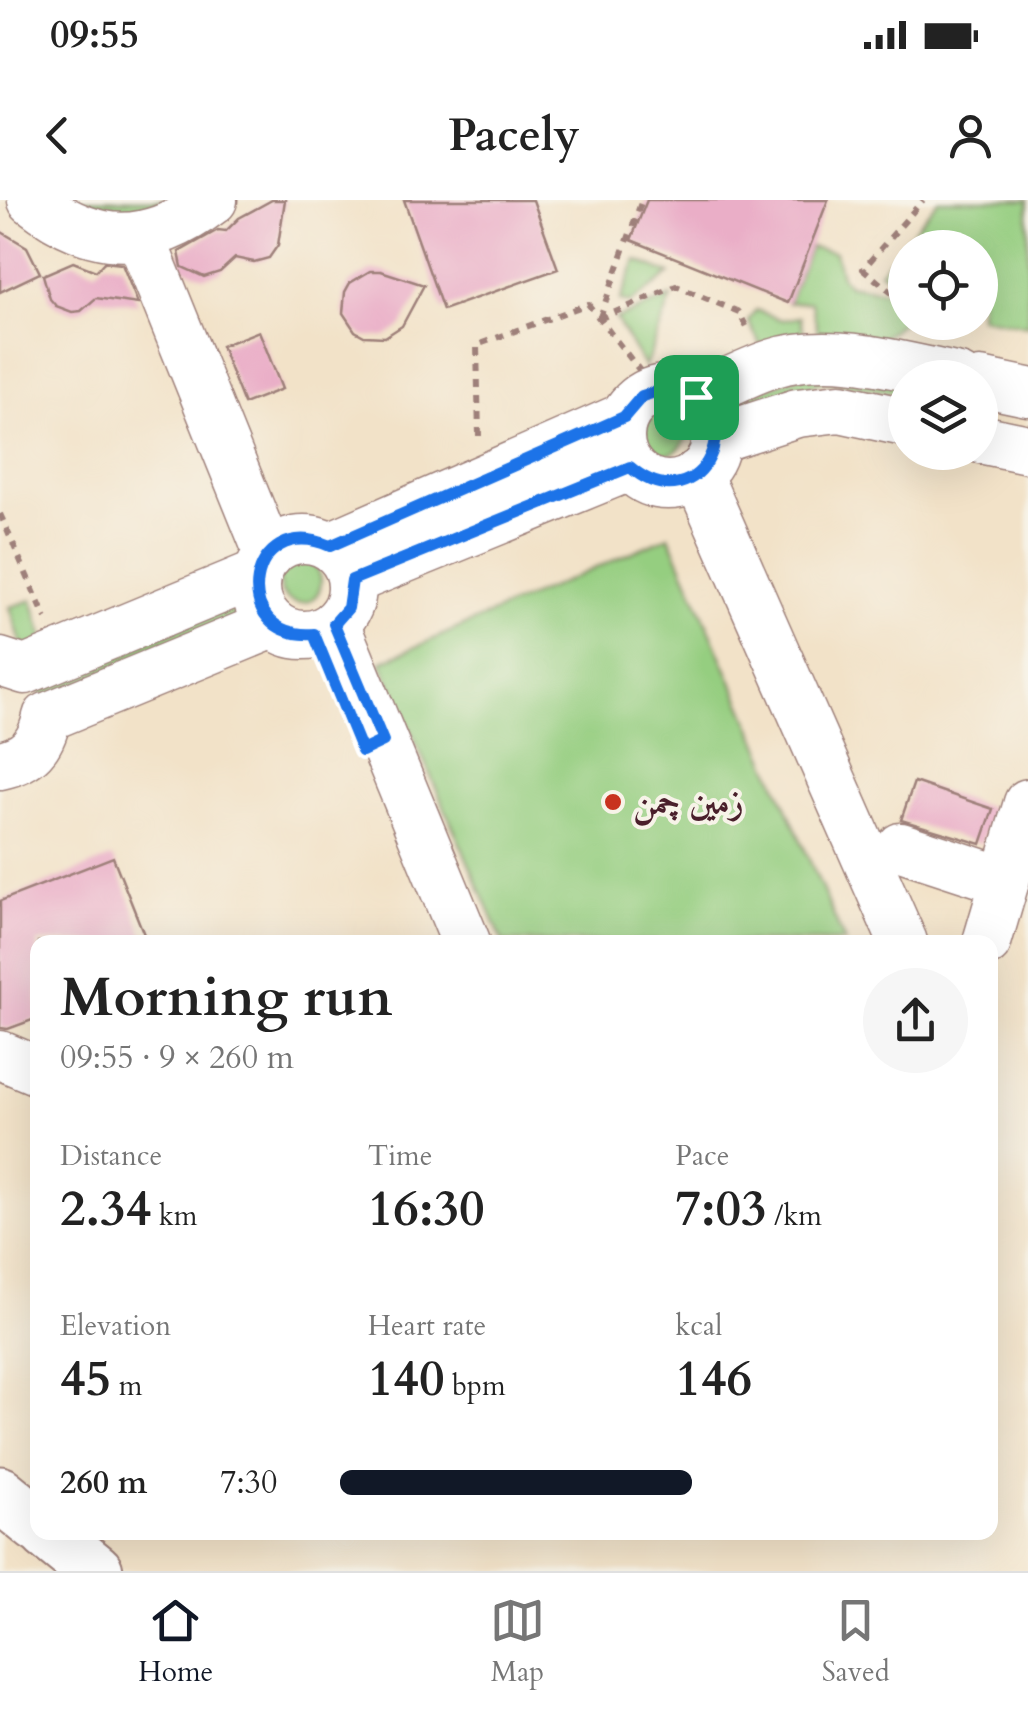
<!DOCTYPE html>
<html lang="en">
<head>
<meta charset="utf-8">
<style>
	:root { --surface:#fff; --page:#f6f6f6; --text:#222; --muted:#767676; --line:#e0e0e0; --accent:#111827 }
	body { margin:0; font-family:Cardo,Amiri,serif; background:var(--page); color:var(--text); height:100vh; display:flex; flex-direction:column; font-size:38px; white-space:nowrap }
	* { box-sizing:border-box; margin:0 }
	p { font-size:32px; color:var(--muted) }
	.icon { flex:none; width:55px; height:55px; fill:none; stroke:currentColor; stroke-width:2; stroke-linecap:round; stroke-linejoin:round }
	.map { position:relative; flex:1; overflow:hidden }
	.panel { position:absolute; left:30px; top:735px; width:968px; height:605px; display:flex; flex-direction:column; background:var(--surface); border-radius:20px; box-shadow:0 10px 40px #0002 }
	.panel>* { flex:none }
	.controls { position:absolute; left:888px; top:30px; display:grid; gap:20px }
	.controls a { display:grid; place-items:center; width:110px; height:110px; border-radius:50%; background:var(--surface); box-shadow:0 10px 40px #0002; font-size:50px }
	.pin { position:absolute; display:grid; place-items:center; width:85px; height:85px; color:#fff; margin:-42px; border-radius:20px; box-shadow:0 5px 15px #0006 }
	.round { display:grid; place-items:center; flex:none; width:105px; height:105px; border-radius:52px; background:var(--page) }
	.summary { display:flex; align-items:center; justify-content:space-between; height:170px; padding:0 30px }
	h1 { font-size:55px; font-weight:800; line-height:75px }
	.stats { display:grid; grid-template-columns:repeat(3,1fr); gap:15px; height:170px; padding:10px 30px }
	.stats div { display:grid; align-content:center }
	.stats b { font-size:50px; font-weight:800 }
	.stats small { font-size:28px; font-weight:400 }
	.stats p { font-size:28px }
	ul { padding:0 30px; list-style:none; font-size:32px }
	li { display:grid; grid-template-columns:160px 120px 1fr; align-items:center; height:75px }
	li i { height:25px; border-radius:12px; background:var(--accent) }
	.status { display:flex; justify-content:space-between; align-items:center; height:70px; padding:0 50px; background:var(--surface); direction:ltr }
	.status svg { height:28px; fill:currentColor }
	header { display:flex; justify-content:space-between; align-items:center; height:130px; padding:0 30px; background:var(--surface); font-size:45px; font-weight:800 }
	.tab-bar { display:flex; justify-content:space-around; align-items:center; height:140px; border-top:2px solid var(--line); background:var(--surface); font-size:28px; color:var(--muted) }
	.tab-bar a { display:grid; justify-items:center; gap:5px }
	.tab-bar .current { color:var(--accent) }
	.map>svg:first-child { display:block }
	.green { fill:#95ce80; stroke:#707656; stroke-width:2.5 }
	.building { fill:#eaaec7 }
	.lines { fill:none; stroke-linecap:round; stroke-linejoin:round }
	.minor-casing { stroke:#9e807a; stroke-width:51 }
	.highway-casing { stroke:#9e807a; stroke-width:59 }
	.path { stroke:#9e807a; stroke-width:6; stroke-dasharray:8 8; stroke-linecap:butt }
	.minor { stroke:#fff; stroke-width:48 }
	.highway { stroke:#fff; stroke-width:55 }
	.route-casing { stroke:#fff; stroke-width:20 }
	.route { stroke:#1a73e8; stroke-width:12 }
	.poi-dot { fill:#c8321e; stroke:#f7f3e8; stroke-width:4 }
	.labels { text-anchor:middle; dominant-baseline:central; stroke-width:8; stroke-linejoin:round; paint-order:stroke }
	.poi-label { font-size:35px; font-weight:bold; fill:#4a1f2b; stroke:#f7f3e8; text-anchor:start }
</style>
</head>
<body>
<div class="status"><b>09:55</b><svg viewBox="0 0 49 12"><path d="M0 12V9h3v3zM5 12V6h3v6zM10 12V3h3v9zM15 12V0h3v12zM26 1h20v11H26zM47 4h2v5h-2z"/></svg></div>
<header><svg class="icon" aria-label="back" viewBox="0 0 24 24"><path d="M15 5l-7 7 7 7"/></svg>Pacely<svg class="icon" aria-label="person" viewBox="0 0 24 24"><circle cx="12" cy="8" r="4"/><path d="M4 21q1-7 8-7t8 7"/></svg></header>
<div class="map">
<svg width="1028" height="1371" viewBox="0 0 1028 1371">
	<rect width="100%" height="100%" fill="#f7f3e8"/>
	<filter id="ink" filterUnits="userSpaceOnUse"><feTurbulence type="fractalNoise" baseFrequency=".01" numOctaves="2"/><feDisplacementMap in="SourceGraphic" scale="20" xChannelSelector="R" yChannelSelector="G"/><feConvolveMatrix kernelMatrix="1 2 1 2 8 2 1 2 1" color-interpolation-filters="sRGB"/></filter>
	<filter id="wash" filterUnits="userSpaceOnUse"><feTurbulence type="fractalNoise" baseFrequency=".0048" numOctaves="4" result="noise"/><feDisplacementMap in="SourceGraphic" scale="40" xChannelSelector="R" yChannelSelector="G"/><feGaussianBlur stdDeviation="2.25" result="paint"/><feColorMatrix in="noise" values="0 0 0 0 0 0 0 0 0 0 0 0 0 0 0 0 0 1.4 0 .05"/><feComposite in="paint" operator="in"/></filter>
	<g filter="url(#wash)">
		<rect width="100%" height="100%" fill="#f2e2c8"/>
		<g class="green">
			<path d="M77,0H167C134,12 109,12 77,0Z"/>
			<polygon points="938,0 1028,0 1028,126 980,117 980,48 905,48 905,92 880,71"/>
			<polygon points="810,47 835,52 841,76 848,85 884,91 905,120 878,141 819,136 811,102 788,103"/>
			<polygon points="636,60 670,74 631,103 620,101"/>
			<polygon points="672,97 645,168 616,119"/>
			<polygon points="756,110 782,120 800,117 805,137 763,150 748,121"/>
			<polygon points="820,169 905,183 905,195 824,181 730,213 724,204"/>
			<circle cx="665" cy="233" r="21"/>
			<polygon points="669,336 845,742 503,742 381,462"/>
			<circle cx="300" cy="382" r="21"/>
			<polygon points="32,400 45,442 23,449 10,407"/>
			<polygon points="242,401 247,415 43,498 37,484"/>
		</g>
		<g id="blocks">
			<g class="building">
				<polygon points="272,0 285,0 278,45 269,58 254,62 235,58 220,72 204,77 182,67 179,52 218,30 226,31 239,18"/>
				<polygon points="404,0 533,0 558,69 443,110"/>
				<polygon points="647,0 828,0 788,103 631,40"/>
				<polygon points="0,31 27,47 40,73 0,92"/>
				<polygon points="73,62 96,71 104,62 122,64 138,104 96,98 81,111 72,112 56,106 50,99 43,75"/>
				<polygon points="370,71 381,71 424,85 402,126 385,137 364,136 355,131 343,113 345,92 350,83"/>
				<polygon points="259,131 282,189 244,204 221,146"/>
				<polygon points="914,582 993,609 981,644 901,620"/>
				<polygon points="113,657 147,742 38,742 38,818 8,829 0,828 0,701"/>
			</g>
		</g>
	</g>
	<g filter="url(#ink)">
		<use href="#blocks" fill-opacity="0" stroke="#9e807a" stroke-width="2.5"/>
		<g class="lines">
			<defs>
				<g id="minor">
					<path d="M32,0C95,49 149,49 213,0"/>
					<polyline points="140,36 269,355"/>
					<polyline points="980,182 1028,192"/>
					<circle cx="668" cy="237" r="48"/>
					<path d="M696,197C721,186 748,171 774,163C832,145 902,166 959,178"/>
					<polyline points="716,239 797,213 840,208 905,222"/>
					<polyline points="980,239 1028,249"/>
					<polyline points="697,274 903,742"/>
					<circle cx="304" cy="387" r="48"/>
					<polyline points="330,346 624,217"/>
					<polyline points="352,380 629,267"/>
					<polyline points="335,424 466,742"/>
					<polyline points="0,462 25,470 257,374"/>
					<path d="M0,565C29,559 41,545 47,517L273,424"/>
					<polyline points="901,647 1005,681"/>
					<polyline points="987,742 1028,603"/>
					<polyline points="0,855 38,871"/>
				</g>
				<g id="highway">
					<polyline points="0,1294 38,1325"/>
					<polyline points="47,1332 95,1371"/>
				</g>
			</defs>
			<use href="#minor" class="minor-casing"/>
			<use href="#highway" class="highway-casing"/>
			<g class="path">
				<polyline points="905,104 863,69 923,0"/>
				<polyline points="600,117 642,0"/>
				<polyline points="599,119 676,86 739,112 749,132"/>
				<polyline points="479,236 477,145 588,104 651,185"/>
				<polyline points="0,314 46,419"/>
			</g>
			<use href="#minor" class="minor"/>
			<use href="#highway" class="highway"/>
		</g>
	</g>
	<g class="lines" filter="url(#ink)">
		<defs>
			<path id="route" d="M669,188C758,204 702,329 630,267L352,380L348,408L334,424L383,541L362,551L314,434C226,440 247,310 330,346L624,217L642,196Z"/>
		</defs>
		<use href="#route" class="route-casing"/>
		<use href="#route" class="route"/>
	</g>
	<circle class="poi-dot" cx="613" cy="602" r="10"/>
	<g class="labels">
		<g class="poi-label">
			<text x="633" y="602">زمین چمن</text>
		</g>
	</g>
</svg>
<div class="controls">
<a><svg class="icon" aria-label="locate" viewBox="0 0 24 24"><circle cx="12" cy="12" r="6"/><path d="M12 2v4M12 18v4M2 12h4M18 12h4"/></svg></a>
<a><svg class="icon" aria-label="layers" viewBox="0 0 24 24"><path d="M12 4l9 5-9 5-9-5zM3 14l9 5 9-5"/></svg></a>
</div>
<div class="pin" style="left:696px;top:197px;background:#1e9e55"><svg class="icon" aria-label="arrive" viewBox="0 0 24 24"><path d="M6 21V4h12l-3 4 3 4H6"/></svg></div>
<section class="panel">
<div class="summary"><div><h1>Morning run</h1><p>09:55 · 9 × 260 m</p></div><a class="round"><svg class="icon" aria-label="share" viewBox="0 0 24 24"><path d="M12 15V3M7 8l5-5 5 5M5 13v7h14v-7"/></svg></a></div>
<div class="stats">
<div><p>Distance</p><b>2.34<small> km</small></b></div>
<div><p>Time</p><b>16:30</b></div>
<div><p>Pace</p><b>7:03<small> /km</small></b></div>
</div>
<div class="stats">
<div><p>Elevation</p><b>45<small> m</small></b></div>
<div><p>Heart rate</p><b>140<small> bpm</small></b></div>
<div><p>kcal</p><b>146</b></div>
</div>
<ul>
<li><b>260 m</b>7:30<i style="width:56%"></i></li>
</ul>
</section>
</div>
<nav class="tab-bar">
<a class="current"><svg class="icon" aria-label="home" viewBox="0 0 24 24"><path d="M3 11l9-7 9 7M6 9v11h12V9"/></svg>Home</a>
<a><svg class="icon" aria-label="map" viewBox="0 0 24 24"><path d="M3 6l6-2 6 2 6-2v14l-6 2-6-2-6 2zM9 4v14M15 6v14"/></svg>Map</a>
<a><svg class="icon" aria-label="saved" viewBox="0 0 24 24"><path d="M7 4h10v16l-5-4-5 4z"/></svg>Saved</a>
</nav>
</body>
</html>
